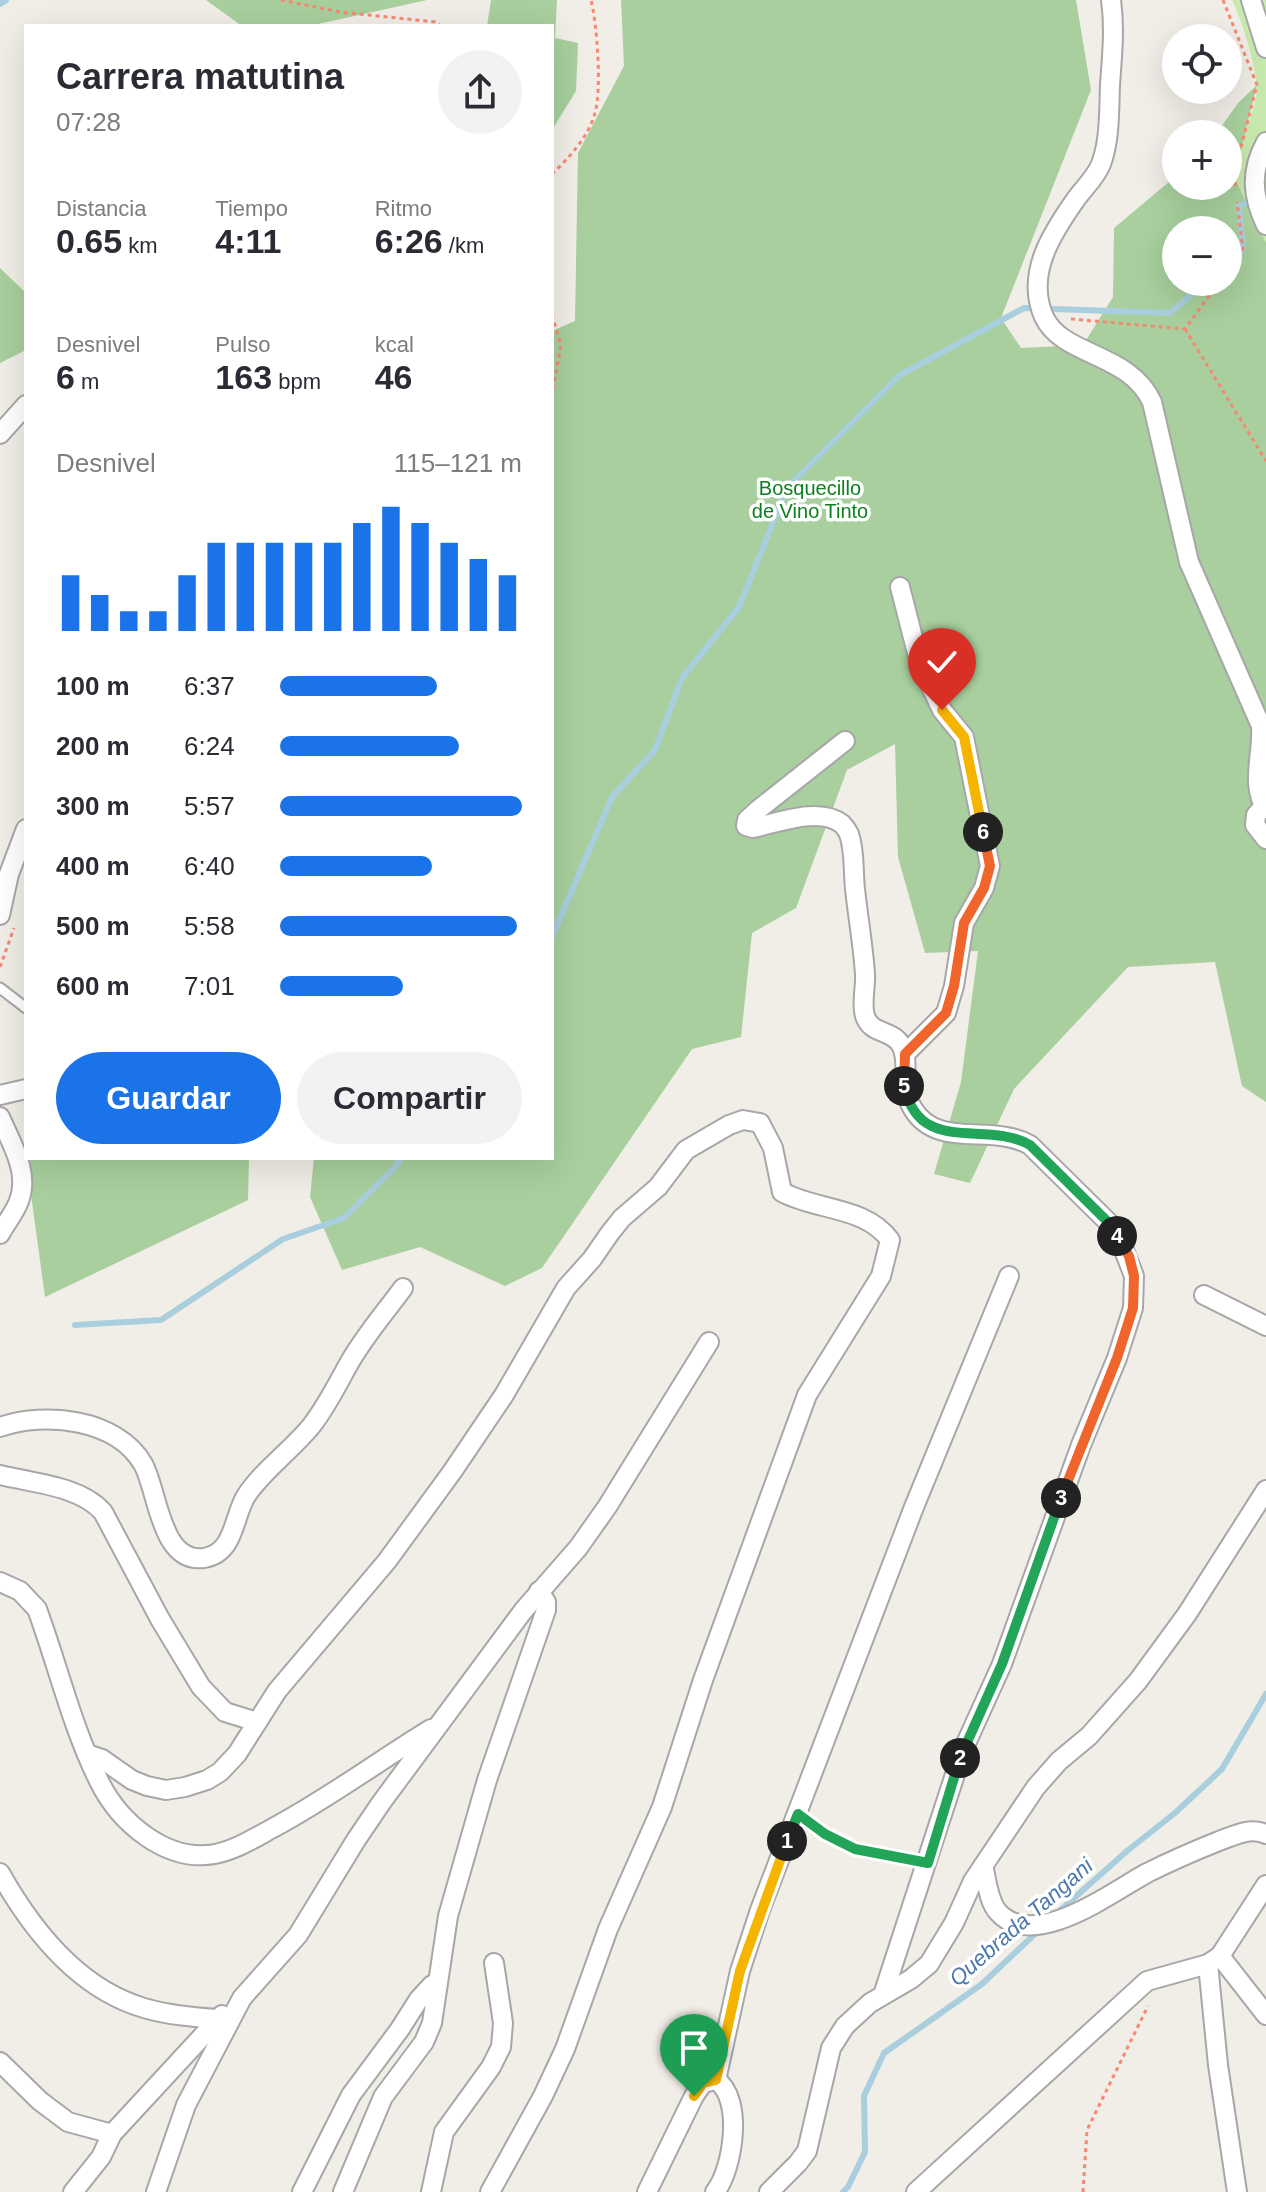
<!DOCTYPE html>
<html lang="es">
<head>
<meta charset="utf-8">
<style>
	:root { --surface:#fff; --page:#f2f2f3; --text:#2b2b33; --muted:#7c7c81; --accent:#1a73e8 }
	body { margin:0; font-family:Helvetica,sans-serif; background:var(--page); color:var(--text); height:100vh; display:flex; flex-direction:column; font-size:30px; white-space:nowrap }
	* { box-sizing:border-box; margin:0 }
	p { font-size:26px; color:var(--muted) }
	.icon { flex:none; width:44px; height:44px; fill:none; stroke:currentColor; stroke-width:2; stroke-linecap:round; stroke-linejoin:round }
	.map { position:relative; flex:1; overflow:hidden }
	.side { position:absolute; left:24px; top:24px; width:530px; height:1136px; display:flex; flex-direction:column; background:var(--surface); border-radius:0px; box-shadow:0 8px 32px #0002 }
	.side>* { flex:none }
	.buttons { position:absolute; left:1162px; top:24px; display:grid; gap:16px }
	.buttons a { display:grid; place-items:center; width:80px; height:80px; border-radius:50%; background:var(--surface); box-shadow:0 8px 32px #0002; font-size:40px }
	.pin { position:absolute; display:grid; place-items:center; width:68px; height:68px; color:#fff; margin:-82px -34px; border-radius:50% 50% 50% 0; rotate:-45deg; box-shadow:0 0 8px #0007 }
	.pin .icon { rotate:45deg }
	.km { position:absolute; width:40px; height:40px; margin:-20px; border-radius:50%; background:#222; color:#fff; font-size:22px; line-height:40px; text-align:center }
	.round { display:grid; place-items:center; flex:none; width:84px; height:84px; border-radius:42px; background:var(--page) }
	.summary { display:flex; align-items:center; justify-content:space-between; height:136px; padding:0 32px }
	h1 { font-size:36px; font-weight:700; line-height:60px }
	.metrics { display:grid; grid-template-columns:repeat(3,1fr); gap:12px; height:136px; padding:8px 32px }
	.metrics div { display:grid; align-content:center }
	.metrics b { font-size:34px; font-weight:700 }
	.metrics small { font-size:22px; font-weight:400 }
	.metrics p { font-size:22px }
	.chart { height:224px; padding:16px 32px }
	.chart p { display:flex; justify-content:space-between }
	.chart svg { width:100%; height:144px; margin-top:8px; stroke:var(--accent); stroke-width:6 }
	.button { display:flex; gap:16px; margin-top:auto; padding:16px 32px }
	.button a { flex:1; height:92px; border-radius:48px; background:var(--accent); color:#fff; font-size:32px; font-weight:700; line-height:92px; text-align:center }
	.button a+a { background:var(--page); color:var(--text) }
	ul { padding:0 32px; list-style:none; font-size:26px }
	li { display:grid; grid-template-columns:128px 96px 1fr; align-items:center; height:60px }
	li i { height:20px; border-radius:10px; background:var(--accent) }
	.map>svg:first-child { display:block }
	.grass { fill:#c8e9ae }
	.forest { fill:#a8cf9d; fill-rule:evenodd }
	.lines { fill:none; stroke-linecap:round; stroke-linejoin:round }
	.stream { stroke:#a9cedd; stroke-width:6 }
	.service-casing { stroke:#a7a7a7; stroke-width:13 }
	.minor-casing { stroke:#a7a7a7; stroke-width:22 }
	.path { stroke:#f78871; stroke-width:3; stroke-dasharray:4 4; stroke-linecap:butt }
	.service { stroke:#fff; stroke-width:9 }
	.minor { stroke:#fff; stroke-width:18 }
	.split-1-casing { stroke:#fff; stroke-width:16 }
	.split-2-casing { stroke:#fff; stroke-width:16 }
	.split-3-casing { stroke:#fff; stroke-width:16 }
	.split-4-casing { stroke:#fff; stroke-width:16 }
	.split-5-casing { stroke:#fff; stroke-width:16 }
	.split-6-casing { stroke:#fff; stroke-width:16 }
	.split-7-casing { stroke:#fff; stroke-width:16 }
	.split-1 { stroke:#f5b400; stroke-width:10 }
	.split-2 { stroke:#22a559; stroke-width:10 }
	.split-3 { stroke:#22a559; stroke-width:10 }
	.split-4 { stroke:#f0652b; stroke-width:10 }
	.split-5 { stroke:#22a559; stroke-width:10 }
	.split-6 { stroke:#f0652b; stroke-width:10 }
	.split-7 { stroke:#f5b400; stroke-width:10 }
	.labels { text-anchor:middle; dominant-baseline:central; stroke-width:7; stroke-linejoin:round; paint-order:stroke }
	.park-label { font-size:20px; fill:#0e7f1e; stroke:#fff }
	.water-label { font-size:22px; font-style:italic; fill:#4d78af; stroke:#fff }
</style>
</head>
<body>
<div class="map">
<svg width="1266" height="2192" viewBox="0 0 1266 2192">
	<rect width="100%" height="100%" fill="#f1eee7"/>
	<path class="grass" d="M1232,0H1266V254L1228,168C1236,150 1256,110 1257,91C1257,69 1242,20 1232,0Z"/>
	<g class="forest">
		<polygon points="206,0 427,0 309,26 242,26"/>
		<polygon points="491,0 557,0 555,38 578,43 576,91 552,130 552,26 487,26"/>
		<path d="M621,0H1076L1091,90L1001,318L1021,348L1083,345L1113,297L1114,228L1176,176V186H1228V134H1216L1238,103L1257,85L1234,177L1266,243V1102L1242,1086L1215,962L1128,967L1014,1089L970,1183L934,1174L961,1082L978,951L925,953L898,857L895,744L847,770L796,908L752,933L741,1037L692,1049L542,1268L505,1286L420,1247L342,1270L310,1197L314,1158H552V331L575,321L578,153L624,66ZM1176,230H1228V282H1176Z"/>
		<polygon points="0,268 26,293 26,350 0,363"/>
		<polygon points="26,1158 249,1158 248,1200 45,1297"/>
	</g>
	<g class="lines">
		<g class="stream">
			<polyline points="0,4 6,0"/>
			<polyline points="1228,262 1243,249 1239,206 1266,195"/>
			<polyline points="552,937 612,797 655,750 682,678 739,607 787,488 900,375 1024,308 1170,313 1206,282"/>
			<polyline points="75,1325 161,1320 283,1239 344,1218 398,1164 400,1158"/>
			<polyline points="1056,1914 1127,1851 1175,1813 1222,1769 1266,1694"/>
			<polyline points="843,2192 848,2187 865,2152 864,2096 884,2053 982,1984 1039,1930"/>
		</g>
		<defs>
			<polyline id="service" points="0,988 26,1008"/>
			<g id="minor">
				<path d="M1111,0C1115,29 1112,56 1110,85C1109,111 1110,140 1101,164C1096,177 1084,188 1076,199C1052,233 1025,274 1044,317C1063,357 1129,352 1152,402L1189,562L1261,726C1263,755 1250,784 1266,809"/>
				<polyline points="1251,0 1266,48"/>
				<path d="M1266,142C1250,171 1252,196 1266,225"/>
				<polyline points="0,434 26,405"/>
				<polyline points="900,587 919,661 942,710 964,737 990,866 984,888 964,923 954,986 946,1013 905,1054"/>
				<path d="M845,741L759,809L747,820L746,826L753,828C777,823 820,806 842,824C844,826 848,832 849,834C855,851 853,871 855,889C858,917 863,945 865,974C866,987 861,1003 865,1016C871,1035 892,1029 901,1045C911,1061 899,1087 913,1109C938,1150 992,1123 1030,1145L1109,1223L1120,1240L1134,1276L1133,1308L1117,1358L1081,1445L1002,1664L963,1750L883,1995"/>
				<polyline points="1264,806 1256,815 1255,825 1266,839"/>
				<polyline points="0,915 9,874 26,829"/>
				<polyline points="0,1095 26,1089"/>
				<path d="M0,1117C11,1143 30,1172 19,1201C15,1212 6,1223 0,1234"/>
				<polyline points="1204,1295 1266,1326"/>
				<path d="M0,1427C45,1411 117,1419 143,1464C158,1490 160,1564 204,1558C235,1553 233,1517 246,1496C262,1471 293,1449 312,1425C326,1407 336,1387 347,1367C362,1339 384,1314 403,1288"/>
				<path d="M0,1475C33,1483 80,1486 103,1512L160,1619L201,1687L225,1712L257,1722"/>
				<path d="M0,1582L20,1591L37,1609C58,1666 72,1727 99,1781C119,1822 166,1863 215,1854C235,1850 253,1839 271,1829C326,1800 377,1762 431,1729"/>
				<path d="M87,1754L102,1759L132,1780L147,1786L166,1790L185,1787L207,1780L220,1772L237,1754L277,1691L387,1561L452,1472L504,1395L566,1288L592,1259L610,1233L622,1218L658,1187L686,1150L729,1125L743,1120L760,1123L773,1148L782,1192C817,1211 865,1206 890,1240L881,1276L807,1395L703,1680L662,1807L608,1929L565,2049L543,2096L490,2192"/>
				<path d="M983,1866C987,1880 988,1901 998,1912C1033,1952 1112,1892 1147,1873C1171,1861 1194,1851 1219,1841C1236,1835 1249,1827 1266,1834"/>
				<path d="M0,1873C32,1930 79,1989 144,2008C168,2015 192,2017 217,2019"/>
				<polyline points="1220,1956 1266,2015"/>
				<polyline points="1208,1964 1218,2065 1237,2192"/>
				<polyline points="0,2062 40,2101 68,2122 112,2134"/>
				<polyline points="716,2080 740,1971 760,1910 914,1507 1009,1276"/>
				<polyline points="73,2192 101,2157 112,2134 222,2015"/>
				<polyline points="156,2192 186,2105 242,1998 298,1935 356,1840 381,1803 523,1611 578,1548 607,1507 709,1342"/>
				<polyline points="302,2192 351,2095 400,2029 419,1999 432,1985 437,1984"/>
				<polyline points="343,2192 383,2097 424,2042 432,2023 448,1916 487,1780 546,1610 546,1602 539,1591"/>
				<polyline points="431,2192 444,2132 491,2067 501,2047 503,2023 494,1963"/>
				<path d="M647,2192L694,2096L703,2083L716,2080C744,2098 733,2170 715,2192"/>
				<polyline points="769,2192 798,2163 807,2151 831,2048 845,2026 870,2003 911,1979 929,1964 954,1923 973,1881 1036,1787 1059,1761 1089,1736 1138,1681 1187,1614 1266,1490"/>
				<polyline points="916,2192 1147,1981 1208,1964 1220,1956 1266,1885"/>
			</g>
		</defs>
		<use href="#service" class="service-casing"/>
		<use href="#minor" class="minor-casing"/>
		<g class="path">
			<polyline points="281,0 340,12 435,22 441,26"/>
			<polyline points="1223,0 1257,85 1240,151"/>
			<path d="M552,174C569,158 589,136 595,113C602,89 597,24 591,0"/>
			<polyline points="1235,186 1236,167"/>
			<polyline points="1228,270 1243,249 1237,202"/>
			<polyline points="552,315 561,345 552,394"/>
			<polyline points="1071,319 1185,329 1219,282"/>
			<polyline points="1185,329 1266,461"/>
			<polyline points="0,967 14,928"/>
			<polyline points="814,1826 855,1849 907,1858"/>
			<polyline points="1083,2192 1087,2130 1148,2006"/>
		</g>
		<use href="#service" class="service"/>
		<use href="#minor" class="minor"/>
	</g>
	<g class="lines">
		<defs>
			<polyline id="split-1" points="694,2096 703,2083 716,2080 740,1971 787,1841"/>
			<polyline id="split-2" points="787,1841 798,1814 825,1834 855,1849 928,1863 960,1758"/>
			<polyline id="split-3" points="960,1758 1002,1664 1061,1498"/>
			<polyline id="split-4" points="1061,1498 1117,1358 1133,1308 1134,1276 1129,1256 1117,1236"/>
			<path id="split-5" d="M904,1086C920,1157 985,1119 1030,1145L1109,1223L1117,1236"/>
			<polyline id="split-6" points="904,1086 905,1054 946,1013 954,986 964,923 984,888 990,866 983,832"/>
			<polyline id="split-7" points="942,710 964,737 983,832"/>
		</defs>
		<use href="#split-1" class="split-1-casing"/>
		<use href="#split-2" class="split-2-casing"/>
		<use href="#split-3" class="split-3-casing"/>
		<use href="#split-4" class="split-4-casing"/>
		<use href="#split-5" class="split-5-casing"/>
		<use href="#split-6" class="split-6-casing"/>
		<use href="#split-7" class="split-7-casing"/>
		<use href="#split-1" class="split-1"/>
		<use href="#split-2" class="split-2"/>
		<use href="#split-3" class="split-3"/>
		<use href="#split-4" class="split-4"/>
		<use href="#split-5" class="split-5"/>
		<use href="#split-6" class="split-6"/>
		<use href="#split-7" class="split-7"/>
	</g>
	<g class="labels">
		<g class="park-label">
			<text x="810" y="488">Bosquecillo<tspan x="810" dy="23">de Vino Tinto</tspan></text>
		</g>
		<g class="water-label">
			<text transform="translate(1021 1922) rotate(-41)">Quebrada Tangani</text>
		</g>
	</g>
</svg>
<div class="buttons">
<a><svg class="icon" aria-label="locate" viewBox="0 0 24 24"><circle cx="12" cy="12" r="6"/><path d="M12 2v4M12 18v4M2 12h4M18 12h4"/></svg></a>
<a>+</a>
<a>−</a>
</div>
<div class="pin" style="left:694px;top:2096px;background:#1e9e55"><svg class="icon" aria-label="arrive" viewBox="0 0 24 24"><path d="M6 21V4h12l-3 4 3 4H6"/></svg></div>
<div class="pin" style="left:942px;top:710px;background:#d93025"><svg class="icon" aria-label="check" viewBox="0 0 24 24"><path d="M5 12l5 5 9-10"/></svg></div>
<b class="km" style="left:787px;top:1841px">1</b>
<b class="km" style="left:960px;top:1758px">2</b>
<b class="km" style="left:1061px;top:1498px">3</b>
<b class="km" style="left:1117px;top:1236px">4</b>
<b class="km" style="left:904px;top:1086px">5</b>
<b class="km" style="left:983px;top:832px">6</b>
<section class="side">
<div class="summary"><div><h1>Carrera matutina</h1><p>07:28</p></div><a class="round"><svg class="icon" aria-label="share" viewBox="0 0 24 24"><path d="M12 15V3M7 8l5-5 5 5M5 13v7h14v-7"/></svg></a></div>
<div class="metrics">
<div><p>Distancia</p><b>0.65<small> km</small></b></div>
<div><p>Tiempo</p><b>4:11</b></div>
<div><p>Ritmo</p><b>6:26<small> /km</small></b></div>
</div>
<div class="metrics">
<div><p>Desnivel</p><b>6<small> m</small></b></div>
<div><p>Pulso</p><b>163<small> bpm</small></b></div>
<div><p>kcal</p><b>46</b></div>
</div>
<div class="chart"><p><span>Desnivel</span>115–121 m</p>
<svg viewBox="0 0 160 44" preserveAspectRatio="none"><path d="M5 44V27M15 44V33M25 44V38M35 44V38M45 44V27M55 44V17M65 44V17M75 44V17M85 44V17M95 44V17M105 44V11M115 44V6M125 44V11M135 44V17M145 44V22M155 44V27"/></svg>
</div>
<ul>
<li><b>100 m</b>6:37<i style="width:65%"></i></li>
<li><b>200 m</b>6:24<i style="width:74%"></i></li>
<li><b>300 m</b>5:57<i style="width:100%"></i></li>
<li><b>400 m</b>6:40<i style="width:63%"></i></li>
<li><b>500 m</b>5:58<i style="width:98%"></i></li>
<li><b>600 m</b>7:01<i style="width:51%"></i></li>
</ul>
<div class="button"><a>Guardar</a><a>Compartir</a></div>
</section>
</div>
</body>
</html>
